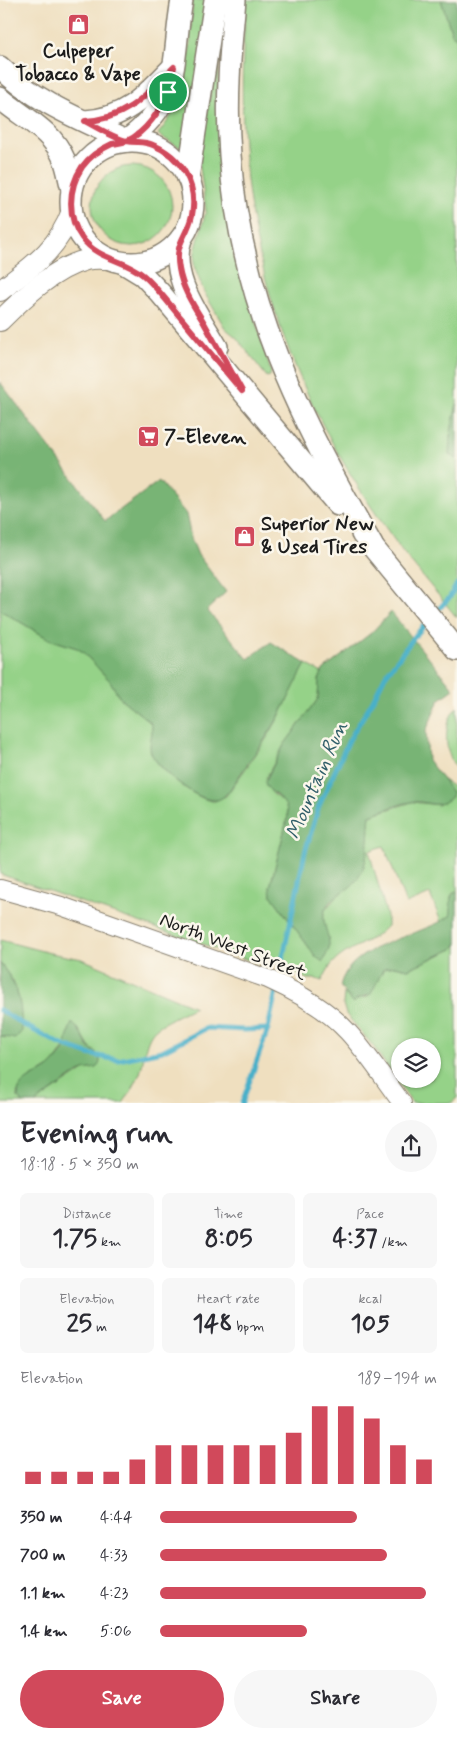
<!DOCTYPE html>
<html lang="en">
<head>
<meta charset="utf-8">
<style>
	:root { --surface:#fff; --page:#f7f7f7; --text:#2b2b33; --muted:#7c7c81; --accent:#d1495b }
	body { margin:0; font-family:Mynerve,sans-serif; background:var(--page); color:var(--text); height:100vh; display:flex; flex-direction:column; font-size:19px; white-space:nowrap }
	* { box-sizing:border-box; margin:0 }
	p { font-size:16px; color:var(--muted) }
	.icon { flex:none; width:28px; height:28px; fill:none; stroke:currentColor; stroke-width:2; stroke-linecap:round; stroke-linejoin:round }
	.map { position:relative; height:1103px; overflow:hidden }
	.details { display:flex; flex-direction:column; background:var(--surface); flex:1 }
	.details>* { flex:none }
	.tools { position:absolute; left:391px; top:1038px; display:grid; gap:10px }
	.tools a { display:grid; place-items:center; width:50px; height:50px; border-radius:50%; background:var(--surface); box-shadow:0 1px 4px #0004; font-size:25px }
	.pin { position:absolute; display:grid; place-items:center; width:42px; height:42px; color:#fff; margin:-21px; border:2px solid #fff; border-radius:50%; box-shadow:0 1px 5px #0007 }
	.round { display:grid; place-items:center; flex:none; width:52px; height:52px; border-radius:26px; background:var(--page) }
	.headline { display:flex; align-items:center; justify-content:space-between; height:85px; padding:0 20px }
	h1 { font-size:28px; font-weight:700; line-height:38px }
	.metrics { display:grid; grid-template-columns:repeat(3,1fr); gap:8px; height:85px; padding:5px 20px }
	.metrics div { display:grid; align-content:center; border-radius:8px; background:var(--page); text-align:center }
	.metrics b { font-size:25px; font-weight:700 }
	.metrics small { font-size:14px; font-weight:400 }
	.metrics p { font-size:14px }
	.chart { height:140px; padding:10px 20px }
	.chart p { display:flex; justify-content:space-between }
	.chart svg { width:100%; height:90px; margin-top:5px; stroke:var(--accent); stroke-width:6 }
	.button { display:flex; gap:10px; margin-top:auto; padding:10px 20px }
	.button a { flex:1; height:58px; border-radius:30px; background:var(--accent); color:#fff; font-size:20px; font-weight:700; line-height:58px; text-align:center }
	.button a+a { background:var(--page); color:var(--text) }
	ul { padding:0 20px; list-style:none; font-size:16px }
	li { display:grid; grid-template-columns:80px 60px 1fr; align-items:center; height:38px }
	li i { height:12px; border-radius:6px; background:var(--accent) }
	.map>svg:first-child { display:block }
	.green { fill:#95d288; stroke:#587752; fill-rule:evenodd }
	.forest { fill:#78b474; stroke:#4a6848 }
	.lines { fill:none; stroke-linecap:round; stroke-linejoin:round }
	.stream { stroke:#4ab0c9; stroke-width:5 }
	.tertiary-casing { stroke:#867e6e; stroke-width:20 }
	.secondary-casing { stroke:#867e6e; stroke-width:22 }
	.primary-casing { stroke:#867e6e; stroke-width:24 }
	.tertiary { stroke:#fff; stroke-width:18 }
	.secondary { stroke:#fff; stroke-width:20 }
	.primary { stroke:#fff; stroke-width:21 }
	.route-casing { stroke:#fff; stroke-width:10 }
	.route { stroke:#d1495b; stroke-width:6 }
	.labels { text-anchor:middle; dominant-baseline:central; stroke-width:5; stroke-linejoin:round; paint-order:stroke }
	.poi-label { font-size:20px; font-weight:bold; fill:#1c1c1c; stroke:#fbf7ec; text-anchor:start }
	.street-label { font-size:20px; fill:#1c1c1c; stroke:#fbf7ec }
	.water-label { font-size:21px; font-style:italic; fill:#315f6a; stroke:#fbf7ec }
</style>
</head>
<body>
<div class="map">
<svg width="457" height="1103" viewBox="0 0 457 1103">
	<rect width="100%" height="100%" fill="#fbf7ec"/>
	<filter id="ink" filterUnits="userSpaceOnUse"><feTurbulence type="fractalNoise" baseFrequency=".02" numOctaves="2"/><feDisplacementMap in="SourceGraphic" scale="10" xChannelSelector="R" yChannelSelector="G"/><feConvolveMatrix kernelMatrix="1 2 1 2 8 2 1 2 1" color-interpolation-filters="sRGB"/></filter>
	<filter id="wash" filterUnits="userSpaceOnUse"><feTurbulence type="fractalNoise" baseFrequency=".0096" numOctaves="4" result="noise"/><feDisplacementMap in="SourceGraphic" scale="20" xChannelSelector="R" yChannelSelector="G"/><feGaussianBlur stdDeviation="1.12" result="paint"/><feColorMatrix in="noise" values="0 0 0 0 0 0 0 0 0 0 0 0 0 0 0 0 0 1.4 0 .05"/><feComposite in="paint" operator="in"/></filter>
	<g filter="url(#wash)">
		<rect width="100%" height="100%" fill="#efdfbf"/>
		<g class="green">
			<path d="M193,0H212L183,147L181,148L160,136L158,134C194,91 188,52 193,0Z"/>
			<path d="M246,0H441L452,34L457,38V404L450,436L457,458V618C436,591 412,566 393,538C328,449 277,346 256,237C240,159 240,79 246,0Z"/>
			<polygon points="217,55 218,58 218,108 234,256 238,264 271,372 270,376 267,377 236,337 225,328 204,292 194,266 195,252 206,211 199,160"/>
			<circle cx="132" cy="206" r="40"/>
			<path d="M0,610L49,639L77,648L83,652L110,681L120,698L150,722C156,732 148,746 153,756C159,770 200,803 215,801C218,800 223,797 226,796C244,770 265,744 280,715C289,698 296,681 306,664L322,673L319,680L318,699L284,745L266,778C267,782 268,787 270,790C277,801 287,797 288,816L270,887L271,895L316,957L329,947L323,917L325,910L336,897L351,886L363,868L366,857L370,815L412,802L439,805L452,792L442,779L457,789V891C445,896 454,905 451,914C450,918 445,920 441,922L430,894L406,904L384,846L369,851L387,916V926C372,943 347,947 332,964C328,969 325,975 322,981L316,979H307L278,964L260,957L257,963L0,874Z"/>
			<path d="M457,707V769C443,752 443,722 457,707Z"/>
			<path d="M0,940L50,953L82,959L195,1007C183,1013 169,1019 158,1027C144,1037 145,1058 140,1073C136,1083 130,1094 123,1103H35L84,1070L96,1052L90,1048L78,1028L69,1030L67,1043L58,1057L51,1066L29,1079L17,1092L18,1097L22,1103H0V1036L6,1038L20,1001L13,981L0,963Z"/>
			<path d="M457,943V1098L451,1103H412L373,1046L346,1014L343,1004L344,993L352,1002H354L357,999L367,997L384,968L395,966L408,969L453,949ZM400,1046H432V1079H400Z"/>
		</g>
		<g class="forest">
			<polygon points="441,0 457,0 457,38 452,34"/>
			<path d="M0,382L105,521L159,481L186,514L191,538L198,555L226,592L207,610L248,659L271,642L306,664C296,681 289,699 279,716C265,742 245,766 229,791C225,796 220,801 213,800C194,799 162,771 152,755C146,745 156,732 150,722L120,698L110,681L83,652L77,648L49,639L0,610Z"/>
			<polygon points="457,404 457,458 456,459 449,455 450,436"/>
			<path d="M391,612L454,689L439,700L426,731L428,760L452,792V797C436,811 429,800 411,802C398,804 383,811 370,815C367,840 371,870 350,887C341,894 329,899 325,910C320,922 331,936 329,948C328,952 325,957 323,962L316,957L271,895L270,887L288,816C287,799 276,797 266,786L265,782L284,745L318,699L319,680L323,670L371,633Z"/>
			<path d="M457,891V943L453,949L408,969L395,966L384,968L371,994L357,999L353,1003L352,1002L340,986C350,943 418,938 450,916C453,907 446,896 457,891Z"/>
			<path d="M0,963C19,988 21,1001 22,1031L15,1039L0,1036Z"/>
			<path d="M72,1023C81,1030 82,1037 88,1046C92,1051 100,1053 100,1061C100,1064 98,1066 97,1068L84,1070L79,1072L35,1103H22C8,1084 36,1077 48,1068C53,1064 58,1058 62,1053C68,1044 67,1033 72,1023Z"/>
		</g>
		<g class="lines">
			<g class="stream">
				<polyline points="433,615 450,597 457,584"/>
				<polyline points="0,1010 22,1024 62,1045 88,1054 118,1060 162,1051 207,1028 244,1030 268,1029"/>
				<polyline points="242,1103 268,1029 305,852 319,806 349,740 372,702 385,676 415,636 428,621"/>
			</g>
		</g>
	</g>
	<g filter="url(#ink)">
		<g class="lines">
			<defs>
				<path id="tertiary" d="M0,889L61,906L268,979C297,992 326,1008 348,1032C368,1054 384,1079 402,1103"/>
				<g id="secondary">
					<path d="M0,291C32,266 57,251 72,211"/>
					<path d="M0,321C23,298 54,268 86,260C93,258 102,259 109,259"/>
				</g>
				<g id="primary">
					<path d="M235,0C230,51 226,103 230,155C240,300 300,421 372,545"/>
					<path d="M0,67C33,101 84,121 126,141"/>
					<path d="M0,98C23,118 52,130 64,159C68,169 69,179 72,189"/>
					<path d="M85,121C126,119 146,95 173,67"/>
					<circle cx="132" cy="202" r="61"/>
					<path d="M126,141C183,100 171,61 182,0"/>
					<polyline points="188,178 215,0"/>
					<path d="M181,239C168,277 199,315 217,347"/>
					<polyline points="125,264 143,275 161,294 338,505"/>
					<polyline points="362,534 457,650"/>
				</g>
			</defs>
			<use href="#tertiary" class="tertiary-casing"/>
			<use href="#secondary" class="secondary-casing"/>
			<use href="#primary" class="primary-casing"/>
			<use href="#tertiary" class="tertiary"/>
			<use href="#secondary" class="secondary"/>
			<use href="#primary" class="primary"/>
		</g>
	</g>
	<g class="lines" filter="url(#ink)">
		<defs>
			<path id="route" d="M168,92C160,111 146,132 127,141C122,143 117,143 112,144C101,149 89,157 82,167C68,188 67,218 82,238C98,260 124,259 143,275C157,287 169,304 181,318C201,342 222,367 242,391C229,368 216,344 203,321C193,305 182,288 179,269C174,242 187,238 192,215C198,185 181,156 153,145C144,141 136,143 127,141C116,139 96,127 85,121C127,119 146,95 174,67L168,92"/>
		</defs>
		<use href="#route" class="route-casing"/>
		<use href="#route" class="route"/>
	</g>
	<defs>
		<symbol id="shop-square" viewBox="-11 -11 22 22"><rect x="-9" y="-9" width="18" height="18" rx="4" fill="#d1495b" stroke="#fbf7ec"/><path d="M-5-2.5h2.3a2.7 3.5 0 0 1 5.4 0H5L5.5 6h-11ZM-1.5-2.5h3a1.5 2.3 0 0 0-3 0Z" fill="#fff"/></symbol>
		<symbol id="supermarket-square" viewBox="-11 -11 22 22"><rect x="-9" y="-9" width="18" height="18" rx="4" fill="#d1495b" stroke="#fbf7ec"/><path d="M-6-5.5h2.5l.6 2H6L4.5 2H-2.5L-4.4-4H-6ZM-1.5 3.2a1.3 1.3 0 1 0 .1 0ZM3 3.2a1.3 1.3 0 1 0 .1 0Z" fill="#fff"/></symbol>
	</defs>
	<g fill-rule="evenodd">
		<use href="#shop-square" x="66" y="12" width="25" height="25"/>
		<use href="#supermarket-square" x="136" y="424" width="25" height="25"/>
		<use href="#shop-square" x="232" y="524" width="25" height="25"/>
	</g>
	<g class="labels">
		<g class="poi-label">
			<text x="78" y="51" text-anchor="middle">Culpeper<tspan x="78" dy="23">Tobacco &amp; Vape</tspan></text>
			<text x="164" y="437">7-Eleven</text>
			<text x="261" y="524">Superior New<tspan x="261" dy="23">&amp; Used Tires</tspan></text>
		</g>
		<g class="street-label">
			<text transform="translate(233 947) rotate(21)">North West Street</text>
		</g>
		<g class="water-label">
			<text transform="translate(317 780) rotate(-67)">Mountain Run</text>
		</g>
	</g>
</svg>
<div class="tools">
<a><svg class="icon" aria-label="layers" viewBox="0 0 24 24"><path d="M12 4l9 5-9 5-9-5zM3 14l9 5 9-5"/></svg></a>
</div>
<div class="pin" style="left:168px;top:92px;background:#1e9e55"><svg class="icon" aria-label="arrive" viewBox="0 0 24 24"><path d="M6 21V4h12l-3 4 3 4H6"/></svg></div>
</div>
<section class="details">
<div class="headline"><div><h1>Evening run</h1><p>18:18 · 5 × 350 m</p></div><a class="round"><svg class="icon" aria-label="share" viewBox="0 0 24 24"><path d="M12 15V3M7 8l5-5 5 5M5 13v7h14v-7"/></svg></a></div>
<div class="metrics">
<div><p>Distance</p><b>1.75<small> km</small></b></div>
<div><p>Time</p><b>8:05</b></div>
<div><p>Pace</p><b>4:37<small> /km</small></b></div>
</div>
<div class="metrics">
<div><p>Elevation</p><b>25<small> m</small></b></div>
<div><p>Heart rate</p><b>148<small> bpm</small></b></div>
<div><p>kcal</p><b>105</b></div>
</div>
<div class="chart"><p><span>Elevation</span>189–194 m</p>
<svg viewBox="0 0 160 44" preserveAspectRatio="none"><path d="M5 44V38M15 44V38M25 44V38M35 44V38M45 44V32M55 44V25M65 44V25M75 44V25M85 44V25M95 44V25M105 44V19M115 44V6M125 44V6M135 44V12M145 44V25M155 44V32"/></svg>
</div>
<ul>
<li><b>350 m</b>4:44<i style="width:71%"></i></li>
<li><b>700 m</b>4:33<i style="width:82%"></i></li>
<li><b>1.1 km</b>4:23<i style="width:96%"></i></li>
<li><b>1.4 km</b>5:06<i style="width:53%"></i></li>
</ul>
<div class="button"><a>Save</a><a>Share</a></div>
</section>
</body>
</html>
